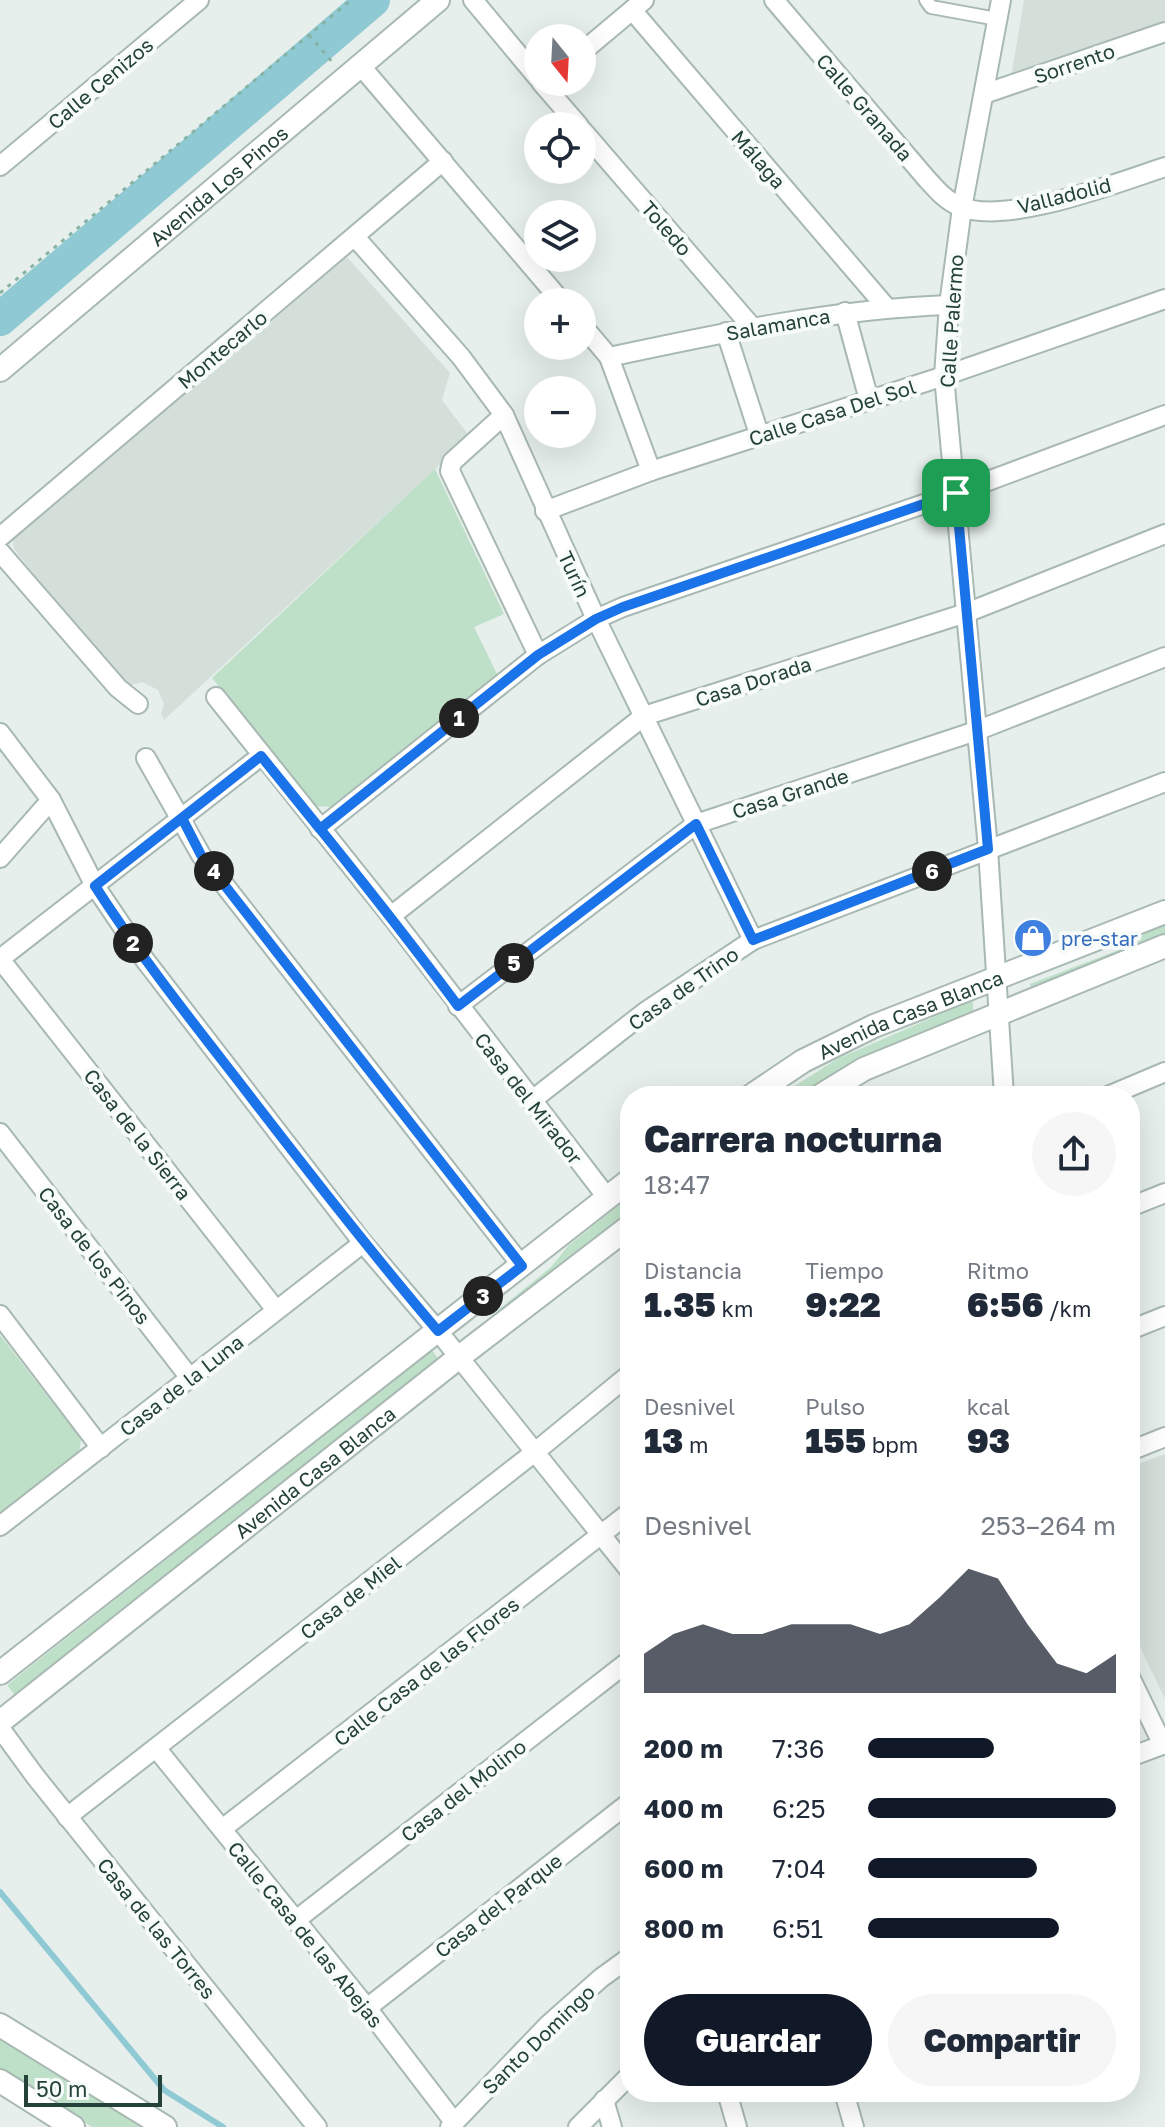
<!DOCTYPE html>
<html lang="es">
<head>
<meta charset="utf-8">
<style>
	:root { --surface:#fff; --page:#f6f6f7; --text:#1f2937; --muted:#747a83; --accent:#111827 }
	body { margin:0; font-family:"Golos Text",sans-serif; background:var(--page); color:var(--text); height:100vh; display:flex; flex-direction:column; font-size:30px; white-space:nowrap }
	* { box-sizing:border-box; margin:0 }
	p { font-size:26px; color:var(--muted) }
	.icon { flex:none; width:44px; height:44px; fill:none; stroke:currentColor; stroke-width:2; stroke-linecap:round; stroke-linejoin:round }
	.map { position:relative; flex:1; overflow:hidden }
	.details { position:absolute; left:620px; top:1086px; width:520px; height:1016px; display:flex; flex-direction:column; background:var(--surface); border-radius:32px; box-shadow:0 8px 32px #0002 }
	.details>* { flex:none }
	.needle { width:52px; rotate:162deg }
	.buttons { position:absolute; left:524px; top:24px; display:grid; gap:16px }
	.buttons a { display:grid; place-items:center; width:72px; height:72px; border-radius:50%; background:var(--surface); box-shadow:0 8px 32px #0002; font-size:40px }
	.scale { position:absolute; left:24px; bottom:20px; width:138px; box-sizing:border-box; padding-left:8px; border:4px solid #24423a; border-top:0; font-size:22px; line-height:28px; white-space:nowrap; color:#24423a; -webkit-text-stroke:6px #f7fbf9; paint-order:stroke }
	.pin { position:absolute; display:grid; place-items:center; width:68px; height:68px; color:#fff; margin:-34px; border-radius:16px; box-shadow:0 4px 12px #0006 }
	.km { position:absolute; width:40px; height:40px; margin:-20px; border-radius:50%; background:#222; color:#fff; font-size:22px; line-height:40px; text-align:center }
	.round { display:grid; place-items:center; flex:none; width:84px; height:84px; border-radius:42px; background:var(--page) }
	.overview { display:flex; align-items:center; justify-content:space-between; height:136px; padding:0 24px }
	h1 { font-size:36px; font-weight:800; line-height:60px }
	.stats { display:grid; grid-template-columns:repeat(3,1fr); gap:12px; height:136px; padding:8px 24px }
	.stats div { display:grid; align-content:center }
	.stats b { font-size:34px; font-weight:800 }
	.stats small { font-size:22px; font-weight:400 }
	.stats p { font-size:22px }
	.chart { height:224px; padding:16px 24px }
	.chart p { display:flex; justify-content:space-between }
	.chart svg { width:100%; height:144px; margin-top:8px; fill:var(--accent); opacity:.7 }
	.button { display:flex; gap:16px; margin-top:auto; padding:16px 24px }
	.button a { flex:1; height:92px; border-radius:48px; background:var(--accent); color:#fff; font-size:32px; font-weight:800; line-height:92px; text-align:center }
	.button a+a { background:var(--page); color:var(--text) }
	ul { padding:0 24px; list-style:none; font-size:26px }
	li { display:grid; grid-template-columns:128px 96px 1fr; align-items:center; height:60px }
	li i { height:20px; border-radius:10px; background:var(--accent) }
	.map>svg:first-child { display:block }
	.built { fill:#d4dfda }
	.green { fill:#bfe0c8 }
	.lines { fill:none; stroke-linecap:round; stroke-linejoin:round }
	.stream { stroke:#8ec9d4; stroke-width:6 }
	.river { stroke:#8ec9d4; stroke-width:34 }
	.pedestrian-casing { stroke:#a8b8b2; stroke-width:16 }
	.minor-casing { stroke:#a8b8b2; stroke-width:22 }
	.tertiary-casing { stroke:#a8b8b2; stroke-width:26 }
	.path { stroke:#86b3a5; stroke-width:3; stroke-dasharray:4 6; stroke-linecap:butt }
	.pedestrian { stroke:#fff; stroke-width:12 }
	.minor { stroke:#fff; stroke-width:18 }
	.tertiary { stroke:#fff; stroke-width:22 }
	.route-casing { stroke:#fff; stroke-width:16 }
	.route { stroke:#1a73e8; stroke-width:10 }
	.labels { text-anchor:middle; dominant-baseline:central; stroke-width:8; stroke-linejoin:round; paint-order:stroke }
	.street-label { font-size:20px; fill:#24423a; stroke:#f7fbf9 }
	.shop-label { font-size:20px; fill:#366cbe; stroke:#f7fbf9; text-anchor:start }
</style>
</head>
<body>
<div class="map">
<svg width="1165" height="2127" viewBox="0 0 1165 2127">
	<rect width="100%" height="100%" fill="#e6efeb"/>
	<g class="built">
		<polygon points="1024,0 1165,0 1165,26 1011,77"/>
		<polygon points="347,257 450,373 442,400 470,437 164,720 161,714 164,704 158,690 142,682 123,687 14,549 13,540"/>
		<polygon points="1165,1454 1165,1699 1130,1626 1130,1467"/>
	</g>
	<g class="green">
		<polygon points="435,469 504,614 474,627 498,676 334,807 315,806 212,678"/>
		<polygon points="1165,922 1165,940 1033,992 1030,984 1116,951"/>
		<polygon points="973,1000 973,1017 810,1096 779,1096 837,1059"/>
		<polygon points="630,1196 630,1221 503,1316 498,1310 551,1267 568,1246"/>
		<polygon points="0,1335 81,1439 79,1455 0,1516"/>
		<polygon points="432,1350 439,1360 364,1418 314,1465 16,1697 7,1685"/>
		<polygon points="0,2036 141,2127 92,2127 0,2068"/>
	</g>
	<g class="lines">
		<polyline class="stream" points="0,1892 164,2090 223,2127"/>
		<polyline class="river" points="0,319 373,0"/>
		<defs>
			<polyline id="pedestrian" points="926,0 931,7 997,19"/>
			<g id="minor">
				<polyline points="473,0 538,78"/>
				<path d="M774,0L926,178C936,189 946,201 959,206C1004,227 1119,182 1165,167"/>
				<polyline points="1001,0 962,208 949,305 944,376 988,849 1004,1096"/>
				<polyline points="632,10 886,307"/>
				<polyline points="582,52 644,0"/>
				<polyline points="360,65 562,302"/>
				<polyline points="541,82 579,126"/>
				<polyline points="984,94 1165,32"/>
				<polyline points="582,130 752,327"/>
				<polyline points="0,166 199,0"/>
				<polyline points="355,237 461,357 504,415 596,619 753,940"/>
				<polyline points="845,312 869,400"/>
				<polyline points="582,325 609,357 651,471"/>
				<polyline points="726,332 759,434"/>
				<path d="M609,357C721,333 833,309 949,305"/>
				<polyline points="504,415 452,462 450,471 538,655"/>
				<polyline points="545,511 651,471 944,376 1165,299"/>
				<polyline points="0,537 443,161"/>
				<polyline points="0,552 118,688 138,704"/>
				<polyline points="216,697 391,916 606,1196"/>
				<polyline points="0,733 51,800 95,886 145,960 363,1243 438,1331 630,1571"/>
				<polyline points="261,756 0,959 276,1310"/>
				<polyline points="146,758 201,855 522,1266"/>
				<polyline points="320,829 538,655 596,619 623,607 956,493 1165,415"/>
				<polyline points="0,858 51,800"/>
				<polyline points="391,916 644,716 966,613 1165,534"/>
				<polyline points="458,1006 696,824 976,731 1165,657"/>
				<polyline points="1108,1096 1165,1072"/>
				<polyline points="531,1101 645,1012 753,940 1165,782"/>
				<polyline points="0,1133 190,1378"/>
				<polyline points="1130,1207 1165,1193"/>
				<polyline points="0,1315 101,1448"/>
				<polyline points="1130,1330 1165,1316"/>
				<polyline points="1130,1451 1165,1437"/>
				<polyline points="0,1526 363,1243"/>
				<polyline points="1130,1677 1163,1745"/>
				<polyline points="0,1728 35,1776 317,2127"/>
				<polyline points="156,1748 367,2008 454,2122"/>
				<polyline points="1130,1757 1165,1744"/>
				<polyline points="67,1817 535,1452 630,1374"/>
				<polyline points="222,1829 630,1512"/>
				<polyline points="296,1920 630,1660"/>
				<polyline points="367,2008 630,1802"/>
				<polyline points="727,2092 737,2127"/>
				<polyline points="844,2092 854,2127"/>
				<polyline points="604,2100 612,2127"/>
				<polyline points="450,2127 548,2025 601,1978 630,1957"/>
				<polyline points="578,2127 630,2075"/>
			</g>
			<g id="tertiary">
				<path id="s1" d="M0,370L438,0"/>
				<path id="s2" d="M751,1096L803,1061L874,1026L1165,912"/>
				<polyline points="820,1096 864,1069 1165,946"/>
				<polyline points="0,1673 630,1180"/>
				<path id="s3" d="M0,1722L458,1358L630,1226"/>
				<polyline points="0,2025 165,2127"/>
				<polyline points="0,2081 73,2127"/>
			</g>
		</defs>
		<use href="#pedestrian" class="pedestrian-casing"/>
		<use href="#minor" class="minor-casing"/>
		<use href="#tertiary" class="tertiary-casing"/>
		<g class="path">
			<polyline points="309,35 333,63"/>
			<polyline points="0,293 351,0"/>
		</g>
		<use href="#pedestrian" class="pedestrian"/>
		<use href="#minor" class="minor"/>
		<use href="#tertiary" class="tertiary"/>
	</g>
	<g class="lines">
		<defs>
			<path id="route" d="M956,493L623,607L596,619L538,655L320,829L261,756L95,886C138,953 187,1015 236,1078C302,1164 368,1249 438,1331L522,1266L201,855L182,818L261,756C328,838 395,921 458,1006L696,824L753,940L988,849L956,493"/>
		</defs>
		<use href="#route" class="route-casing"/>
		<use href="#route" class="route"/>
	</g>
	<defs>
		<symbol id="shop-disc" viewBox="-11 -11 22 22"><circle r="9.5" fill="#3f7fe0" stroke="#f7fbf9"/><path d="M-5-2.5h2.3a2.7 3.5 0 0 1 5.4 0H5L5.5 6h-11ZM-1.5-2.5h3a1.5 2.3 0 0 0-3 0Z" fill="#fff"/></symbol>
	</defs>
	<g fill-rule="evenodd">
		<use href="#shop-disc" x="1011" y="916" width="44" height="44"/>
	</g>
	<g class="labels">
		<g class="street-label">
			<text transform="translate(1074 63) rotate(-19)">Sorrento</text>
			<text transform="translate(100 83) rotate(-40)">Calle Cenizos</text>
			<text transform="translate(865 107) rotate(49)">Calle Granada</text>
			<text transform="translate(759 159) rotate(49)">Málaga</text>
			<text stroke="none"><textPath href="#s1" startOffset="286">Avenida Los Pinos</textPath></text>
			<text transform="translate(1064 195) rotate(-14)">Valladolid</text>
			<text transform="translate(667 228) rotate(49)">Toledo</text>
			<text transform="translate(951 321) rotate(-86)">Calle Palermo</text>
			<text transform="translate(778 324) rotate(-10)">Salamanca</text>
			<text transform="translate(222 349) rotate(-40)">Montecarlo</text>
			<text transform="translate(832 412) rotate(-18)">Calle Casa Del Sol</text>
			<text transform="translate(575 574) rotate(65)">Turín</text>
			<text transform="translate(753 681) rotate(-18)">Casa Dorada</text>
			<text transform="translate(790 793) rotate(-18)">Casa Grande</text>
			<text transform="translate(683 988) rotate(-35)">Casa de Trino</text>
			<text stroke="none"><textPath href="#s2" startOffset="180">Avenida Casa Blanca</textPath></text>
			<text transform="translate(529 1098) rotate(52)">Casa del Mirador</text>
			<text transform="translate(138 1134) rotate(52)">Casa de la Sierra</text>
			<text transform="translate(95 1255) rotate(52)">Casa de los Pinos</text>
			<text transform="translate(181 1385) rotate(-38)">Casa de la Luna</text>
			<text stroke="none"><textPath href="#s3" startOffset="402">Avenida Casa Blanca</textPath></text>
			<text transform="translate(350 1597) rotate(-38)">Casa de Miel</text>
			<text transform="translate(426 1671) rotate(-38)">Calle Casa de las Flores</text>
			<text transform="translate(463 1790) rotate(-38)">Casa del Molino</text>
			<text transform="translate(498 1905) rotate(-38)">Casa del Parque</text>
			<text transform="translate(157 1928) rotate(51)">Casa de las Torres</text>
			<text transform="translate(306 1934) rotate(51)">Calle Casa de las Abejas</text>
			<text transform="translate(538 2039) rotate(-44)">Santo Domingo</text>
		</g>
		<g class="shop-label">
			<text x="1061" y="938">pre-star</text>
		</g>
	</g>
</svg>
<div class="buttons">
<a><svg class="needle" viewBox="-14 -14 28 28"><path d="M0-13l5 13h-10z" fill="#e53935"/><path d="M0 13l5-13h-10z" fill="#747a83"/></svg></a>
<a><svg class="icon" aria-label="locate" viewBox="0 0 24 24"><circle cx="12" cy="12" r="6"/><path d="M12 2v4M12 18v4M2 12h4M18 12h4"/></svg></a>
<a><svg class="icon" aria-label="layers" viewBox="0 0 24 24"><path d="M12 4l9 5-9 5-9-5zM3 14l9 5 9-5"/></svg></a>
<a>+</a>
<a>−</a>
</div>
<div class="scale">50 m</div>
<div class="pin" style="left:956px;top:493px;background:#1e9e55"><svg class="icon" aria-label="arrive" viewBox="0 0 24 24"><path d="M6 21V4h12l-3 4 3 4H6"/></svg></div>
<b class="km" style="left:459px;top:718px">1</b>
<b class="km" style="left:133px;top:943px">2</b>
<b class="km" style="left:483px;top:1296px">3</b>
<b class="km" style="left:214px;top:871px">4</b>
<b class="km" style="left:514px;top:963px">5</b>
<b class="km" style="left:932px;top:871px">6</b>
<section class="details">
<div class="overview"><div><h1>Carrera nocturna</h1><p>18:47</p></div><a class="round"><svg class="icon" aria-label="share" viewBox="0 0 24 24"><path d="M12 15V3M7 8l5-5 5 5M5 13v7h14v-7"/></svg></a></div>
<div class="stats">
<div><p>Distancia</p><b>1.35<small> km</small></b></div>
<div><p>Tiempo</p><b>9:22</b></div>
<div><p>Ritmo</p><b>6:56<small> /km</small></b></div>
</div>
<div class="stats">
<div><p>Desnivel</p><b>13<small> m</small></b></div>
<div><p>Pulso</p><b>155<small> bpm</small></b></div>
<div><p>kcal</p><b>93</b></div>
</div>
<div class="chart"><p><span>Desnivel</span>253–264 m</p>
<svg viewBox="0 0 160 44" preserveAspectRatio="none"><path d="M0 44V32L10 26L20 23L30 26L40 26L50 23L60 23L70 23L80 26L90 23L100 15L110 6L120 9L130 23L140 35L150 38L160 32V44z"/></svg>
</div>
<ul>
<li><b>200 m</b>7:36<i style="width:51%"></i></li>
<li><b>400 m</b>6:25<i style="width:100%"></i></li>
<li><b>600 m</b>7:04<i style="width:68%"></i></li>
<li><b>800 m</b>6:51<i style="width:77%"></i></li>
</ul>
<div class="button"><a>Guardar</a><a>Compartir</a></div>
</section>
</div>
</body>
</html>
